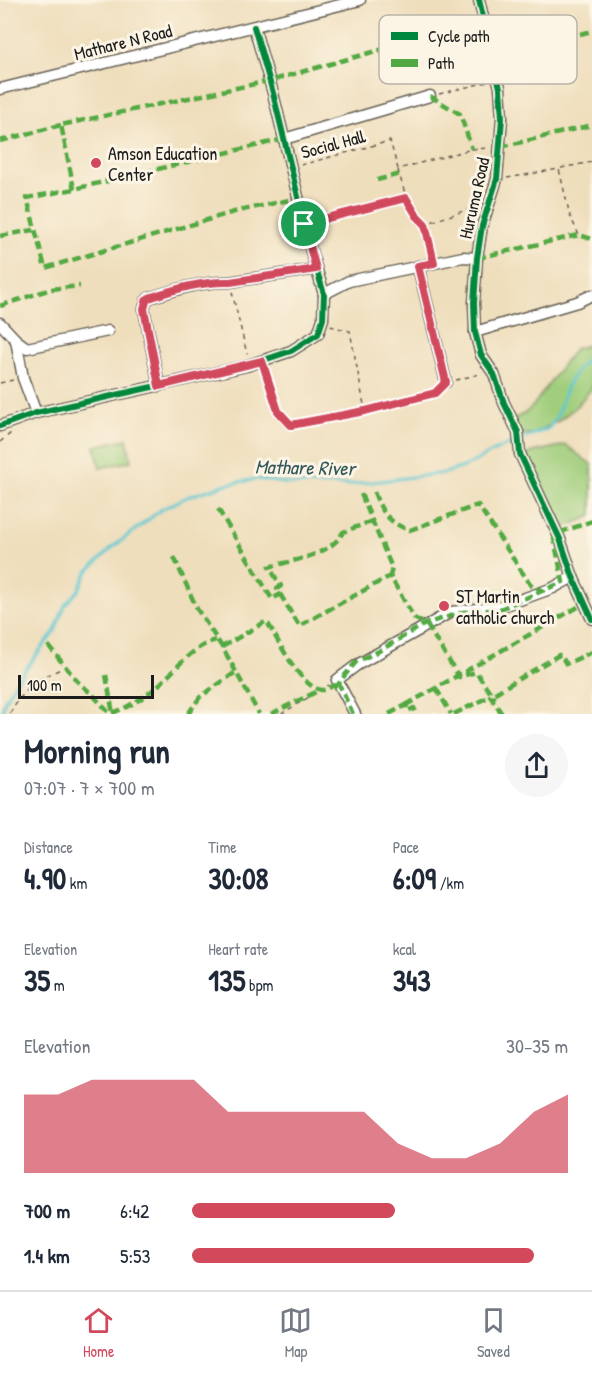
<!DOCTYPE html>
<html lang="en">
<head>
<meta charset="utf-8">
<style>
	:root { --surface:#fff; --page:#f6f6f7; --text:#1f2937; --muted:#747a83; --line:#e0e1e3; --accent:#d1495b }
	body { margin:0; font-family:"Patrick Hand",sans-serif; background:var(--page); color:var(--text); height:100vh; display:flex; flex-direction:column; font-size:22px; white-space:nowrap }
	* { box-sizing:border-box; margin:0 }
	p { font-size:20px; color:var(--muted) }
	.icon { flex:none; width:33px; height:33px; fill:none; stroke:currentColor; stroke-width:2; stroke-linecap:round; stroke-linejoin:round }
	.map { position:relative; height:714px; overflow:hidden }
	.side { display:flex; flex-direction:column; background:var(--surface); flex:1 }
	.side>* { flex:none }
	.scale { position:absolute; left:18px; bottom:15px; width:136px; box-sizing:border-box; padding-left:6px; border:3px solid #1c1c1c; border-top:0; font-size:16px; line-height:21px; white-space:nowrap; color:#1c1c1c; -webkit-text-stroke:4px #fcf5e5; paint-order:stroke }
	.pin { position:absolute; display:grid; place-items:center; width:51px; height:51px; color:#fff; margin:-26px; border:3px solid #fff; border-radius:50%; box-shadow:0 2px 6px #0007 }
	.round { display:grid; place-items:center; flex:none; width:63px; height:63px; border-radius:32px; background:var(--page) }
	.summary { display:flex; align-items:center; justify-content:space-between; height:102px; padding:0 24px }
	h1 { font-size:33px; font-weight:700; line-height:45px }
	.stats { display:grid; grid-template-columns:repeat(3,1fr); gap:9px; height:102px; padding:6px 24px }
	.stats div { display:grid; align-content:center }
	.stats b { font-size:30px; font-weight:700 }
	.stats small { font-size:16px; font-weight:400 }
	.stats p { font-size:16px }
	.chart { height:168px; padding:12px 24px }
	.chart p { display:flex; justify-content:space-between }
	.chart svg { width:100%; height:108px; margin-top:6px; fill:var(--accent); opacity:.7 }
	ul { padding:0 24px; list-style:none; font-size:20px }
	li { display:grid; grid-template-columns:96px 72px 1fr; align-items:center; height:45px }
	li i { height:15px; border-radius:8px; background:var(--accent) }
	.tab-bar { display:flex; justify-content:space-around; align-items:center; height:84px; border-top:2px solid var(--line); background:var(--surface); font-size:16px; color:var(--muted) }
	.tab-bar a { display:grid; justify-items:center; gap:3px }
	.tab-bar .selected { color:var(--accent) }
	.map>svg:first-child { display:block }
	.green { fill:#a0ce7c; stroke:#5e754c; stroke-width:1.5 }
	.lines { fill:none; stroke-linecap:round; stroke-linejoin:round }
	.stream { stroke:#5ac7d1; stroke-width:3 }
	.minor-casing { stroke:#666054; stroke-width:13 }
	.path { stroke:#666054; stroke-width:1.5; stroke-dasharray:4.5 4.5; stroke-linecap:butt }
	.minor { stroke:#fff; stroke-width:10 }
	.quiet { stroke:#52a943; stroke-width:4.5; stroke-dasharray:9 4.5; stroke-linecap:butt }
	.cycleway-casing { stroke:#fcf5e5; stroke-width:10 }
	.cycleway { stroke:#00873e; stroke-width:6 }
	.route-casing { stroke:#fff; stroke-width:12 }
	.route { stroke:#d1495b; stroke-width:8 }
	.poi-dot { fill:#d1495b; stroke:#fcf5e5; stroke-width:2 }
	.labels { text-anchor:middle; dominant-baseline:central; stroke-width:6; stroke-linejoin:round; paint-order:stroke }
	.street-label { font-size:18px; fill:#1c1c1c; stroke:#fcf5e5 }
	.poi-label { font-size:18px; fill:#1c1c1c; stroke:#fcf5e5; text-anchor:start }
	.water-label { font-size:20px; font-style:italic; fill:#32585b; stroke:#fcf5e5 }
	.key { fill:#fcf5e5; stroke:#b9b4a9; stroke-width:1.5 }
	.key-label { font-size:16px; fill:#1c1c1c }
</style>
</head>
<body>
<div class="map">
<svg width="592" height="714" viewBox="0 0 592 714">
	<rect width="100%" height="100%" fill="#fcf5e5"/>
	<filter id="ink" filterUnits="userSpaceOnUse"><feTurbulence type="fractalNoise" baseFrequency=".0167" numOctaves="2"/><feDisplacementMap in="SourceGraphic" scale="12" xChannelSelector="R" yChannelSelector="G"/><feConvolveMatrix kernelMatrix="1 2 1 2 8 2 1 2 1" color-interpolation-filters="sRGB"/></filter>
	<filter id="wash" filterUnits="userSpaceOnUse"><feTurbulence type="fractalNoise" baseFrequency=".008" numOctaves="4" result="noise"/><feDisplacementMap in="SourceGraphic" scale="24" xChannelSelector="R" yChannelSelector="G"/><feGaussianBlur stdDeviation="1.35" result="paint"/><feColorMatrix in="noise" values="0 0 0 0 0 0 0 0 0 0 0 0 0 0 0 0 0 1.4 0 .05"/><feComposite in="paint" operator="in"/></filter>
	<g filter="url(#wash)">
		<rect width="100%" height="100%" fill="#efdebc"/>
		<g class="green">
			<polygon points="592,344 592,388 575,408 558,421 534,434 524,434 513,430 515,418 524,414 533,406 574,349"/>
			<polygon points="127,439 131,461 100,468 95,446"/>
			<polygon points="566,445 592,465 592,516 560,529 527,455 533,452"/>
		</g>
		<g class="lines">
			<polyline class="stream" points="1,714 5,700 15,683 55,631 65,605 78,591 88,571 113,547 162,509 187,497 227,484 257,479 290,484 348,485 445,473 464,467 496,450 549,428 557,416 567,386 580,366 592,355"/>
		</g>
	</g>
	<g filter="url(#ink)">
		<g class="lines">
			<defs>
				<g id="minor">
					<polyline points="479,0 500,88 502,118 497,179 482,226 477,258 474,303 475,332 481,355 494,374 504,403 518,432 520,454 560,539 573,577 592,619"/>
					<polyline points="0,89 360,0"/>
					<polyline points="284,139 430,96"/>
					<polyline points="418,266 446,382"/>
					<polyline points="324,294 349,281 463,257 477,258"/>
					<polyline points="0,323 16,340 27,348 108,331"/>
					<polyline points="475,332 577,302 592,295"/>
					<polyline points="16,340 23,378 36,413"/>
					<path d="M159,386L144,309L146,301L149,298C174,290 203,281 229,282L316,269"/>
					<polyline points="0,426 36,413 246,366 291,351 318,334 323,319 324,294 311,251 273,93 254,27"/>
					<polyline points="355,714 337,680 357,665 451,612 503,606 553,588 573,577"/>
				</g>
			</defs>
			<use href="#minor" class="minor-casing"/>
			<g class="path">
				<polyline points="439,94 487,82"/>
				<polyline points="301,165 390,141 398,169 472,149 490,148"/>
				<polyline points="561,168 592,162"/>
				<polyline points="398,170 406,197"/>
				<polyline points="507,178 559,169 570,216 579,235"/>
				<polyline points="314,221 406,198 417,216 425,224 478,206"/>
				<polyline points="425,225 431,253"/>
				<polyline points="232,292 247,354"/>
				<polyline points="330,326 350,331 365,410"/>
				<polyline points="266,371 278,411 291,425 365,411 434,393 439,389"/>
				<polyline points="456,380 480,374"/>
				<polyline points="0,383 13,380"/>
				<polyline points="0,442 11,433"/>
				<path d="M10,714C21,692 38,678 61,669"/>
				<polyline points="281,714 329,685"/>
			</g>
			<use href="#minor" class="minor"/>
			<g class="quiet">
				<polyline points="580,34 592,31"/>
				<polyline points="430,96 460,114 472,149"/>
				<polyline points="284,139 74,189 27,198 45,268 234,212 298,198"/>
				<polyline points="0,141 61,125"/>
				<polyline points="501,147 592,125"/>
				<polyline points="377,180 400,174"/>
				<polyline points="74,189 61,125 269,81 484,21"/>
				<polyline points="0,236 34,230"/>
				<polyline points="477,258 579,235 592,239"/>
				<polyline points="0,306 51,289 80,286"/>
				<path d="M374,492C381,511 389,524 410,530L478,505L526,578L532,586L543,591"/>
				<polyline points="361,494 392,568 390,576"/>
				<polyline points="218,509 272,599 281,594"/>
				<path d="M372,521L343,532C331,556 292,560 269,567L281,586L277,589L299,626L390,576L414,618L425,624"/>
				<polyline points="174,557 197,609 224,650 259,714"/>
				<polyline points="427,625 459,677 476,672 495,699"/>
				<polyline points="48,645 77,681 92,694 110,714"/>
				<path d="M222,647L265,622H267C278,639 300,688 322,690C329,690 332,684 339,685"/>
				<polyline points="106,675 113,714"/>
				<polyline points="436,688 451,714"/>
				<polyline points="406,705 585,603"/>
				<path d="M112,713C127,708 142,699 154,689C174,673 190,647 216,640"/>
				<polyline points="188,714 200,697 236,672"/>
				<polyline points="271,714 320,690"/>
				<polyline points="353,714 339,684 340,681 356,662 379,651 425,624 463,612 500,609 563,582 554,539 564,531 592,521"/>
				<polyline points="389,714 406,705 408,711 414,708 417,714"/>
				<polyline points="454,714 490,696"/>
				<polyline points="502,714 490,696 559,655 561,655 566,664 592,652"/>
			</g>
			<defs>
				<g id="cycleway">
					<polyline points="479,0 500,88 502,118 497,179 482,226 477,258 474,303 475,332 481,355 494,374 504,403 518,432 520,454 560,539 573,577 592,619"/>
					<polyline points="0,426 36,413 246,366 291,351 318,334 323,319 324,294 311,251 273,93 254,27"/>
				</g>
			</defs>
			<use href="#cycleway" class="cycleway-casing"/>
			<use href="#cycleway" class="cycleway"/>
		</g>
	</g>
	<g class="lines" filter="url(#ink)">
		<defs>
			<path id="route" d="M406,198L417,216L425,224L434,263L418,266L446,382L435,393L365,411L291,425L278,411L262,361L159,386L144,309L146,301L149,298C174,289 203,281 230,282L316,269L304,224Z"/>
		</defs>
		<use href="#route" class="route-casing"/>
		<use href="#route" class="route"/>
	</g>
	<g class="poi-dot">
		<circle cx="96" cy="163" r="6"/>
		<circle cx="444" cy="606" r="6"/>
	</g>
	<g class="labels">
		<g class="street-label">
			<text transform="translate(123 42) rotate(-14)">Mathare N Road</text>
			<text transform="translate(333 144) rotate(-15)">Social Hall</text>
			<text transform="translate(474 198) rotate(-77)">Huruma Road</text>
		</g>
		<g class="poi-label">
			<text x="108" y="153">Amson Education<tspan x="108" dy="21">Center</tspan></text>
			<text x="456" y="596">ST Martin<tspan x="456" dy="21">catholic church</tspan></text>
		</g>
		<g class="water-label">
			<text transform="translate(305 467) rotate(1)">Mathare River</text>
		</g>
	</g>
	<rect x="379" y="15" width="198" height="69" rx="9" class="key"/>
	<rect x="391" y="32" width="27" height="8" fill="#00873e"/>
	<rect x="391" y="59" width="27" height="8" fill="#52a943"/>
	<g class="key-label">
		<text x="428" y="42">Cycle path</text>
		<text x="428" y="69">Path</text>
	</g>
</svg>
<div class="scale">100 m</div>
<div class="pin" style="left:304px;top:224px;background:#1e9e55"><svg class="icon" aria-label="arrive" viewBox="0 0 24 24"><path d="M6 21V4h12l-3 4 3 4H6"/></svg></div>
</div>
<section class="side">
<div class="summary"><div><h1>Morning run</h1><p>07:07 · 7 × 700 m</p></div><a class="round"><svg class="icon" aria-label="share" viewBox="0 0 24 24"><path d="M12 15V3M7 8l5-5 5 5M5 13v7h14v-7"/></svg></a></div>
<div class="stats">
<div><p>Distance</p><b>4.90<small> km</small></b></div>
<div><p>Time</p><b>30:08</b></div>
<div><p>Pace</p><b>6:09<small> /km</small></b></div>
</div>
<div class="stats">
<div><p>Elevation</p><b>35<small> m</small></b></div>
<div><p>Heart rate</p><b>135<small> bpm</small></b></div>
<div><p>kcal</p><b>343</b></div>
</div>
<div class="chart"><p><span>Elevation</span>30–35 m</p>
<svg viewBox="0 0 160 44" preserveAspectRatio="none"><path d="M0 44V12L10 12L20 6L30 6L40 6L50 6L60 19L70 19L80 19L90 19L100 19L110 32L120 38L130 38L140 32L150 19L160 12V44z"/></svg>
</div>
<ul>
<li><b>700 m</b>6:42<i style="width:54%"></i></li>
<li><b>1.4 km</b>5:53<i style="width:91%"></i></li>
</ul>
</section>
<nav class="tab-bar">
<a class="selected"><svg class="icon" aria-label="home" viewBox="0 0 24 24"><path d="M3 11l9-7 9 7M6 9v11h12V9"/></svg>Home</a>
<a><svg class="icon" aria-label="map" viewBox="0 0 24 24"><path d="M3 6l6-2 6 2 6-2v14l-6 2-6-2-6 2zM9 4v14M15 6v14"/></svg>Map</a>
<a><svg class="icon" aria-label="saved" viewBox="0 0 24 24"><path d="M7 4h10v16l-5-4-5 4z"/></svg>Saved</a>
</nav>
</body>
</html>
